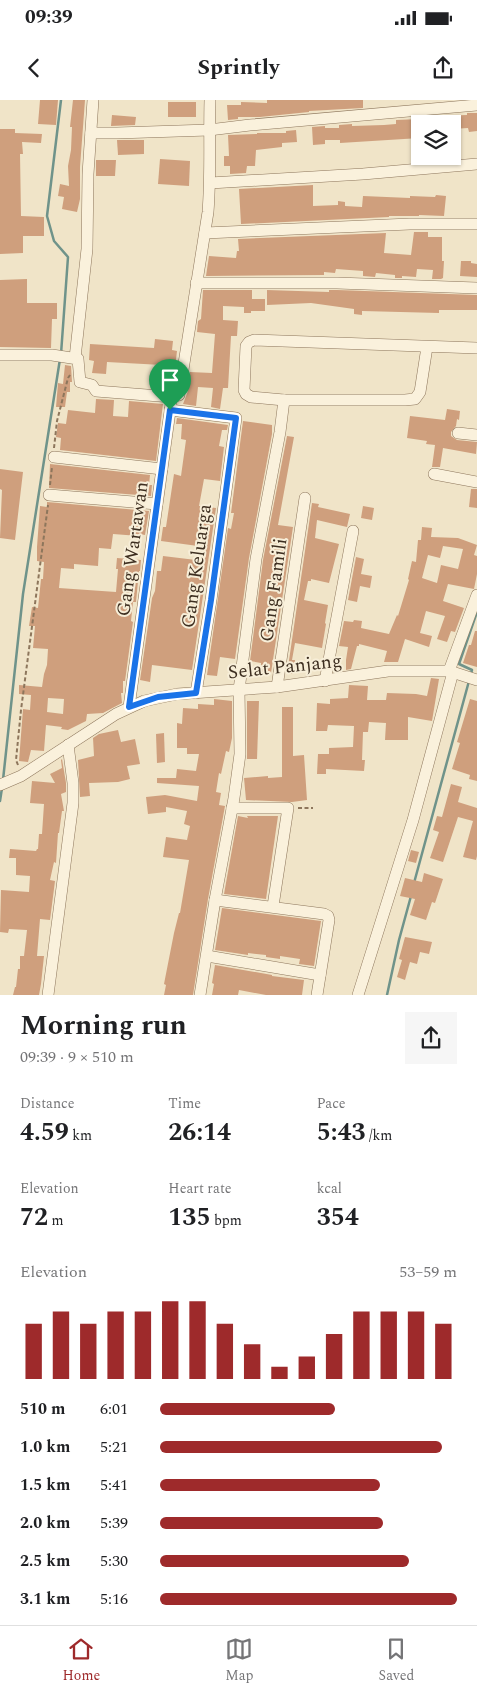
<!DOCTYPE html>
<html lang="en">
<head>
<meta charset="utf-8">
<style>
	:root { --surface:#fff; --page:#f6f6f6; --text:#202124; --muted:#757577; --line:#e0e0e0; --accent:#9e2a2b }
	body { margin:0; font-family:Spectral,serif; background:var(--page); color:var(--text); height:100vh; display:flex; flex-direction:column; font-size:19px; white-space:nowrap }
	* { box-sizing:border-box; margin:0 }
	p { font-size:16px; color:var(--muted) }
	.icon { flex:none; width:28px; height:28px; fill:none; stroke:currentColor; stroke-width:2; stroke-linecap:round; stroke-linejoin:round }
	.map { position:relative; height:895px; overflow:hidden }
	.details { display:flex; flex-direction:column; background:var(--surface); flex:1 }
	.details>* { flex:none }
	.buttons { position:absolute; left:411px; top:15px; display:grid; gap:10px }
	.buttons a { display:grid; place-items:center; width:50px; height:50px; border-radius:0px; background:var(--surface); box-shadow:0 1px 4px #0004; font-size:25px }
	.pin { position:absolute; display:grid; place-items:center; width:42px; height:42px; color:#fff; margin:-51px -21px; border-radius:50% 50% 50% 0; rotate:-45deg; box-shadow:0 0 5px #0007 }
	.pin .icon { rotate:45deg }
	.round { display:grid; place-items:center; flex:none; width:52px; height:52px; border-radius:0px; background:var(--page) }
	.summary { display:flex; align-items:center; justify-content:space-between; height:85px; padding:0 20px }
	h1 { font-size:28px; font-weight:700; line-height:38px }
	.figures { display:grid; grid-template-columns:repeat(3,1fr); gap:8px; height:85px; padding:5px 20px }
	.figures div { display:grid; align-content:center }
	.figures b { font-size:25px; font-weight:700 }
	.figures small { font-size:14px; font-weight:400 }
	.figures p { font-size:14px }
	.chart { height:140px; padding:10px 20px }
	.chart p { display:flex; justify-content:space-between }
	.chart svg { width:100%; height:90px; margin-top:5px; stroke:var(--accent); stroke-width:6 }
	ul { padding:0 20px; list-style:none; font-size:16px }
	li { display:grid; grid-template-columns:80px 60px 1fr; align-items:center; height:38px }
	li i { height:12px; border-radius:6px; background:var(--accent) }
	.status { display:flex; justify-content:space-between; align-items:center; height:35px; padding:0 25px; background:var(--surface); direction:ltr }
	.status svg { height:14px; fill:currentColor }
	header { display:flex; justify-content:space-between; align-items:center; height:65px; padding:0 20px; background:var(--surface); font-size:22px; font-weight:700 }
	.dock { display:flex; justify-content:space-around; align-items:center; height:70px; border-top:1px solid var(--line); background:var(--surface); font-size:14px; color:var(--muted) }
	.dock a { display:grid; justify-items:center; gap:2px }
	.dock .current { color:var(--accent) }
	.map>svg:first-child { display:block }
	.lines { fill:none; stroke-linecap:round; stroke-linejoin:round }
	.stream { stroke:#6f938a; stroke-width:2.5 }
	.building { fill:#cf9f7d; fill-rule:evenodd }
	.minor-casing { stroke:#8d765c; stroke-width:12 }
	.path { stroke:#8d765c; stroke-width:2; stroke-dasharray:4 2.5; stroke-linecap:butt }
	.minor { stroke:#faf1dc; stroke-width:11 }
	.route-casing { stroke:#fff; stroke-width:10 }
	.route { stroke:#1a73e8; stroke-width:6 }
	.labels { text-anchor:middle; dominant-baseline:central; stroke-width:4; stroke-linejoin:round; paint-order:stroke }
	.street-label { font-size:19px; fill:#3d2e20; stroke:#f7eed8 }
</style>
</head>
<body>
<div class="status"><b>09:39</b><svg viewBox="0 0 49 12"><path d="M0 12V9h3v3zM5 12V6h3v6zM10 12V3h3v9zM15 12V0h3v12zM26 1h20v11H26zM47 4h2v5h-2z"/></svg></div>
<header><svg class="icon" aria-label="back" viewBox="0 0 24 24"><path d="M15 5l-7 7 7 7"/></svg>Sprintly<svg class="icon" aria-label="share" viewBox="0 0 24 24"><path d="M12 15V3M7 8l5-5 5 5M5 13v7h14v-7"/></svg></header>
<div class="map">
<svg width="477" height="895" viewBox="0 0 477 895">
	<rect width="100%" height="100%" fill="#f0e4c8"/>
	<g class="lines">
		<g class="stream">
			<polyline points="61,254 68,157 54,141 47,116 61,0"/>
			<polyline points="471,574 472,570 459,564 477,512"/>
			<polyline points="3,680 23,494 60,259"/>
			<polyline points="0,701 2,688"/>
			<polyline points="414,783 469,581"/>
			<polyline points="387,895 399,840 411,796"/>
		</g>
	</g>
	<g class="building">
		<polygon points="40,0 58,0 56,25 38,24"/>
		<polygon points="73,0 85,0 80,67 80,99 77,112 62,109 64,97 58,96 60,84 69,86 68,66 71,50 72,27 70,27"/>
		<polygon points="267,0 363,0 363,8 309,11 309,12 260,17 238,17 238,19 228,20 227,5 241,5 241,2 267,3"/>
		<rect x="168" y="2" width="28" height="15"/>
		<polygon points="467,13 477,13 477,31 469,32 468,28 452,29 452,24 436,24 436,16 467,15"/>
		<polygon points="112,15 136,17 135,25 111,26"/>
		<polygon points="420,19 420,38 340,43 340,40 325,40 325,44 313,45 312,27 325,26 325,28 339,28 339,25 352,24 352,26 384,25 396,24 396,20"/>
		<polygon points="0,29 15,29 15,33 42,34 41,43 22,42 23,54 20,54 21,116 44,117 44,136 23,136 23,153 0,154"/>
		<polygon points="296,30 297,42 282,43 282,47 256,50 255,66 247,66 246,73 230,74 230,66 224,66 224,56 229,56 228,35 257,34 257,33 286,33 286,31"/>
		<polygon points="117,40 144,40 144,54 118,55"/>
		<polygon points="160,59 190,61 189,86 158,84"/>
		<polygon points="96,60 116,60 115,76 96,76"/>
		<polygon points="313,85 313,106 338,105 338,101 345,102 345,106 362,107 363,96 410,98 410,96 435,97 436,95 446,96 444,116 419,115 419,116 389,116 389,117 241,124 239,89"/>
		<polygon points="414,132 428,132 428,137 442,137 442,161 444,161 443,178 441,179 432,179 433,170 417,169 416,177 402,176 402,178 395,178 395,175 376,173 375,177 363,176 363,171 336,169 335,173 324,172 324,175 206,176 209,156 236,158 237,151 239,151 238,139 386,133 384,153 411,155"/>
		<polygon points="461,161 471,161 471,163 477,164 477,177 460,176"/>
		<polygon points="27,179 27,203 57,203 57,219 52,219 51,248 0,247 0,180"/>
		<polygon points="203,190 252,190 252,199 265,199 265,211 251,211 251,213 244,213 244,207 223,206 223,220 238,221 237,236 231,236 228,288 223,288 220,309 211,307 213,288 198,287 196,306 183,304 188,291 190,272 212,273 215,234 197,232 198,221 201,219"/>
		<polygon points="267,190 329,192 329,190 337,190 477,195 477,210 439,210 439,213 362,211 362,215 354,214 354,209 311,203 267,205"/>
		<polygon points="155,239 173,241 172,250 177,251 173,285 160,284 162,265 107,262 106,274 92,273 94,261 89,260 90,244 154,248"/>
		<polygon points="65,265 71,266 72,282 70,282 70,292 67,292 65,307 56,307 58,283 63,284"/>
		<polygon points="96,299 114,300 113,316 128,317 129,301 163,304 156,361 60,350 61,338 56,337 58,323 66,324 68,310 95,313"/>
		<polygon points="447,309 460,311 459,320 457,319 456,326 451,332 451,336 457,340 477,342 476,354 443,348 440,367 432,367 435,345 426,344 427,341 407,338 410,316 445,320"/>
		<polygon points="177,318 228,325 227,330 222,330 219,346 224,347 220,381 204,379 199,406 216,408 192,570 152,565 150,582 140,580 152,498 155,491 157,471 161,471 163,456 196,460 198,446 161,441 163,427 166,427 174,374 181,376 186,340 181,339 182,324 176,324"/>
		<polygon points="243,321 272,325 272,334 249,458 235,559 220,557 217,576 207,575 228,428 231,429 234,413 231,413"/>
		<polygon points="287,336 294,337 278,425 293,427 271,573 261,573 261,563 250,561 263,460"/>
		<polygon points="50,364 150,375 149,385 152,385 151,396 49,388"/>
		<polygon points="0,369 23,372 15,440 0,438 2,390 0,389"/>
		<polygon points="471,389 477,389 477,408 469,407"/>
		<path d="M47,402L149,411L145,435L139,434V436L113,434L111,449L99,448L98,466L74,464V469L61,468L59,488L116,492L118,469H116L117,458L141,460L140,471H139L136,502H133L131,521L133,522L125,581H123V593H121L122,603L103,613L87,614L86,621L68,630L61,629L62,627L46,625L44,651L31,650L28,662L19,661L23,609L30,610L31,595L19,594V585L42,587L44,574L47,565L48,549L33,548L35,526H29L32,507L38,508L41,479H43L44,462L37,461V447L40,406L47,407ZM48,598L64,599L63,614L47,612Z"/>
		<polygon points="312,403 319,404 318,407 350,414 347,427 317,420 315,438 339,444 329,483 311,479 311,481 308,481 304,500 328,505 325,523 326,524 322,548 295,543 292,560 295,560 294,574 287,574"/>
		<polygon points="363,406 374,408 372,420 361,418"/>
		<path d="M422,427L432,428L431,437L458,438L477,445L474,455L477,456V474L474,489L448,484L443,501L464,508L455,532L451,531L447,542L437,539L445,516L426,511L420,533L432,536L429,547L405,539L398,562H384L387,551L359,544V546H357L351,569L346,570V560L348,547L339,546L344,521L353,522L354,520L362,521L361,528L389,534L397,515L398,516L409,480L408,479L412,461L416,462L418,440H421ZM443,446L463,449L458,469L441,465L437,483L422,478L428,455L440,458Z"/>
		<polygon points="356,457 364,459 361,474 372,476 370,488 360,486 357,502 348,500"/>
		<polygon points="475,531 477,531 477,567 463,563 469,545 471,545"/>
		<polygon points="431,578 439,579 432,621 408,617 408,640 385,640 386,623 369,622 368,632 363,632 362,660 365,660 364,671 326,669 326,674 317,674 318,654 329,654 329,648 353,647 354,626 328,625 327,631 316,631 317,603 330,604 330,599 348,598 349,585 368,586 367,600 386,600 387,593 416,594 427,596"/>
		<polygon points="214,599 232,601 232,638 229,652 226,651 221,674 219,673 216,692 221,693 219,705 225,706 208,799 193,895 164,895 166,885 164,884 174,833 179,813 180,813 189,760 163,757 166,737 187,740 190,726 184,724 187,711 166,707 166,712 148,714 146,697 165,695 197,701 199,686 157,683 157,678 176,678 177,669 196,671 199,654 187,654 187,648 177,648 177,623 182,624 183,608 198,609 198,604 214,605"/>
		<polygon points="470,599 477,601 477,681 469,679 470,675 452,669 460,643 457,642"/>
		<polygon points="247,601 259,601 257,659 247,659"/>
		<polygon points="282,607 293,607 293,656 304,655 307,700 292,702 246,700 244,678 268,676 268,678 282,677"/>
		<polygon points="118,630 121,642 135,639 140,664 127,666 130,679 118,682 89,683 90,696 80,697 78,660 94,656 93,638 99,634"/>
		<polygon points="164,633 165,662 157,663 156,634"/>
		<polygon points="62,659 66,683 66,692 61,694 64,711 62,711 59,733 58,733 56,763 54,762 50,780 55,781 50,820 40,819 37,856 44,856 41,884 39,895 13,895 15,887 16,887 18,869 20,869 20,856 24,856 27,830 9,829 8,833 0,832 1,790 29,792 30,776 16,775 16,758 9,758 10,749 36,751 37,749 38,749 39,734 42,734 44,704 30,703 32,681 55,683 50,674 62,668 61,660"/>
		<polygon points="451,684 462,687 458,702 477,708 477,756 476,760 463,757 473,721 458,717 443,762 430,758 439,732 433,730 437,716 442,717"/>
		<polygon points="238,716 248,718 247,716 278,716 266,799 224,794"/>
		<polygon points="411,750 419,752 416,763 408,761"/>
		<polygon points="424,773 443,779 435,803 432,802 426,820 410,815 415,799 400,796 405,778 422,782"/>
		<polygon points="222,808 321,821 314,866 299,864 300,859 280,856 280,859 266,857 266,855 248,853 248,855 215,850"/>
		<polygon points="405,837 432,842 429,854 420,852 417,864 410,862 405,880 397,877 402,860 399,859"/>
		<polygon points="215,865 272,875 272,876 304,880 302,895 266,895 239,890 238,895 212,895 214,884 212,883"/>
	</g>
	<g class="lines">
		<defs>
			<g id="minor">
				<polyline points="91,33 117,33 209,30 250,25 477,5"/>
				<polyline points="210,83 363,74 477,64"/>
				<polyline points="205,133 410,124 477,124"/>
				<polyline points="196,183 337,183 477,188"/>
				<polyline points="427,247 420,292 415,299 405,300 284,300 251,297 246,294 244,290 246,246 249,242 254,240 477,248"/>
				<path d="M0,255H52L78,259L80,282L92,285L96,291L172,297L179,295L208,112C211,75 209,37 210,0"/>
				<polyline points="75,258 87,149 88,74 93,0"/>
				<polyline points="170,310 236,318 211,500 196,593"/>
				<polyline points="458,333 477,335"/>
				<polyline points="54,357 162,369"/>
				<polyline points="434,374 477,382"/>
				<polyline points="49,395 157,404"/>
				<polyline points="449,571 477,495"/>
				<polyline points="325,581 353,431"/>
				<polyline points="277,587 305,398"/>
				<polyline points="129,607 171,304"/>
				<polyline points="0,685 21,676 116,614 144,601 177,594 277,587 388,571 449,571 477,580"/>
				<polyline points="232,708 288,708 273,806"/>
				<polyline points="215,800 324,814 328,816 329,820 317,895"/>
				<polyline points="207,856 320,875"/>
				<polyline points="48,895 73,703 73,683 68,645"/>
				<polyline points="200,895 215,800 234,698 240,654 239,590 256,459 280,332 284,300"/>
				<polyline points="358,895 413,720 453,572"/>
			</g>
		</defs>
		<use href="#minor" class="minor-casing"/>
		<g class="path">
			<polyline points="54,348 57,321 68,278 70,275"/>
			<polyline points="50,385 52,367"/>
			<polyline points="18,665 16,660 21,610 48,405"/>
			<polyline points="298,708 313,708"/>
		</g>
		<use href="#minor" class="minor"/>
	</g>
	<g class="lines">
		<defs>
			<polygon id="route" points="170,310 236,318 211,500 196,593 158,597 129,607"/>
		</defs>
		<use href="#route" class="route-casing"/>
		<use href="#route" class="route"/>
	</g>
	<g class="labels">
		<g class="street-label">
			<text transform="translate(133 449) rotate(-82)">Gang Wartawan</text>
			<text transform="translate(197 466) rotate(-82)">Gang Keluarga</text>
			<text transform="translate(274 490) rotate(-82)">Gang Famili</text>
			<text transform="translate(285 567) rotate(-6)">Selat Panjang</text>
		</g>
	</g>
</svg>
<div class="buttons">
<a><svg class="icon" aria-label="layers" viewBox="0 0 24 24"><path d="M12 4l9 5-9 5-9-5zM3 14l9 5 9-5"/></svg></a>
</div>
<div class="pin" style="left:170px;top:310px;background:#1e9e55"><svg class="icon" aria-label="arrive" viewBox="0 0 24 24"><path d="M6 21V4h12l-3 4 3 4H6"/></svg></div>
</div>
<section class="details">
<div class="summary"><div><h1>Morning run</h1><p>09:39 · 9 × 510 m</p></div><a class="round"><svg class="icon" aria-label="share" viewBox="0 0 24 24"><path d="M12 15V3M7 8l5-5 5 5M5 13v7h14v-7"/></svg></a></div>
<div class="figures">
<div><p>Distance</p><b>4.59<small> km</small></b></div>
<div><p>Time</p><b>26:14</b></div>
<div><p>Pace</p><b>5:43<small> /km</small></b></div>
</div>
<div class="figures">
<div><p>Elevation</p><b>72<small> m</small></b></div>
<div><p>Heart rate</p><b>135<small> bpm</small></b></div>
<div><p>kcal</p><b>354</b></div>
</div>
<div class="chart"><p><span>Elevation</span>53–59 m</p>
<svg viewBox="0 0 160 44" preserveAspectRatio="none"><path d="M5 44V17M15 44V11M25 44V17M35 44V11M45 44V11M55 44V6M65 44V6M75 44V17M85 44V27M95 44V38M105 44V33M115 44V22M125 44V11M135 44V11M145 44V11M155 44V17"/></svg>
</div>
<ul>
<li><b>510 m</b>6:01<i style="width:59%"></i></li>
<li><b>1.0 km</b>5:21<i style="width:95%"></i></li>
<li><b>1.5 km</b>5:41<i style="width:74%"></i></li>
<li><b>2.0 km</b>5:39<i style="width:75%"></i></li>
<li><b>2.5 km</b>5:30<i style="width:84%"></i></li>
<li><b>3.1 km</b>5:16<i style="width:100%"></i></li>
</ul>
</section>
<nav class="dock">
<a class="current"><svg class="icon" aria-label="home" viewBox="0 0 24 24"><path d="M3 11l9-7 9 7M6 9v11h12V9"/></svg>Home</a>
<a><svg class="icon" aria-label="map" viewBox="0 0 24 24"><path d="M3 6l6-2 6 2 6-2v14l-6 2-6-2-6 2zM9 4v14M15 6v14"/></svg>Map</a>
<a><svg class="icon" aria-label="saved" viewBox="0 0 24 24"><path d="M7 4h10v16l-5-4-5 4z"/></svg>Saved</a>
</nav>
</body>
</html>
